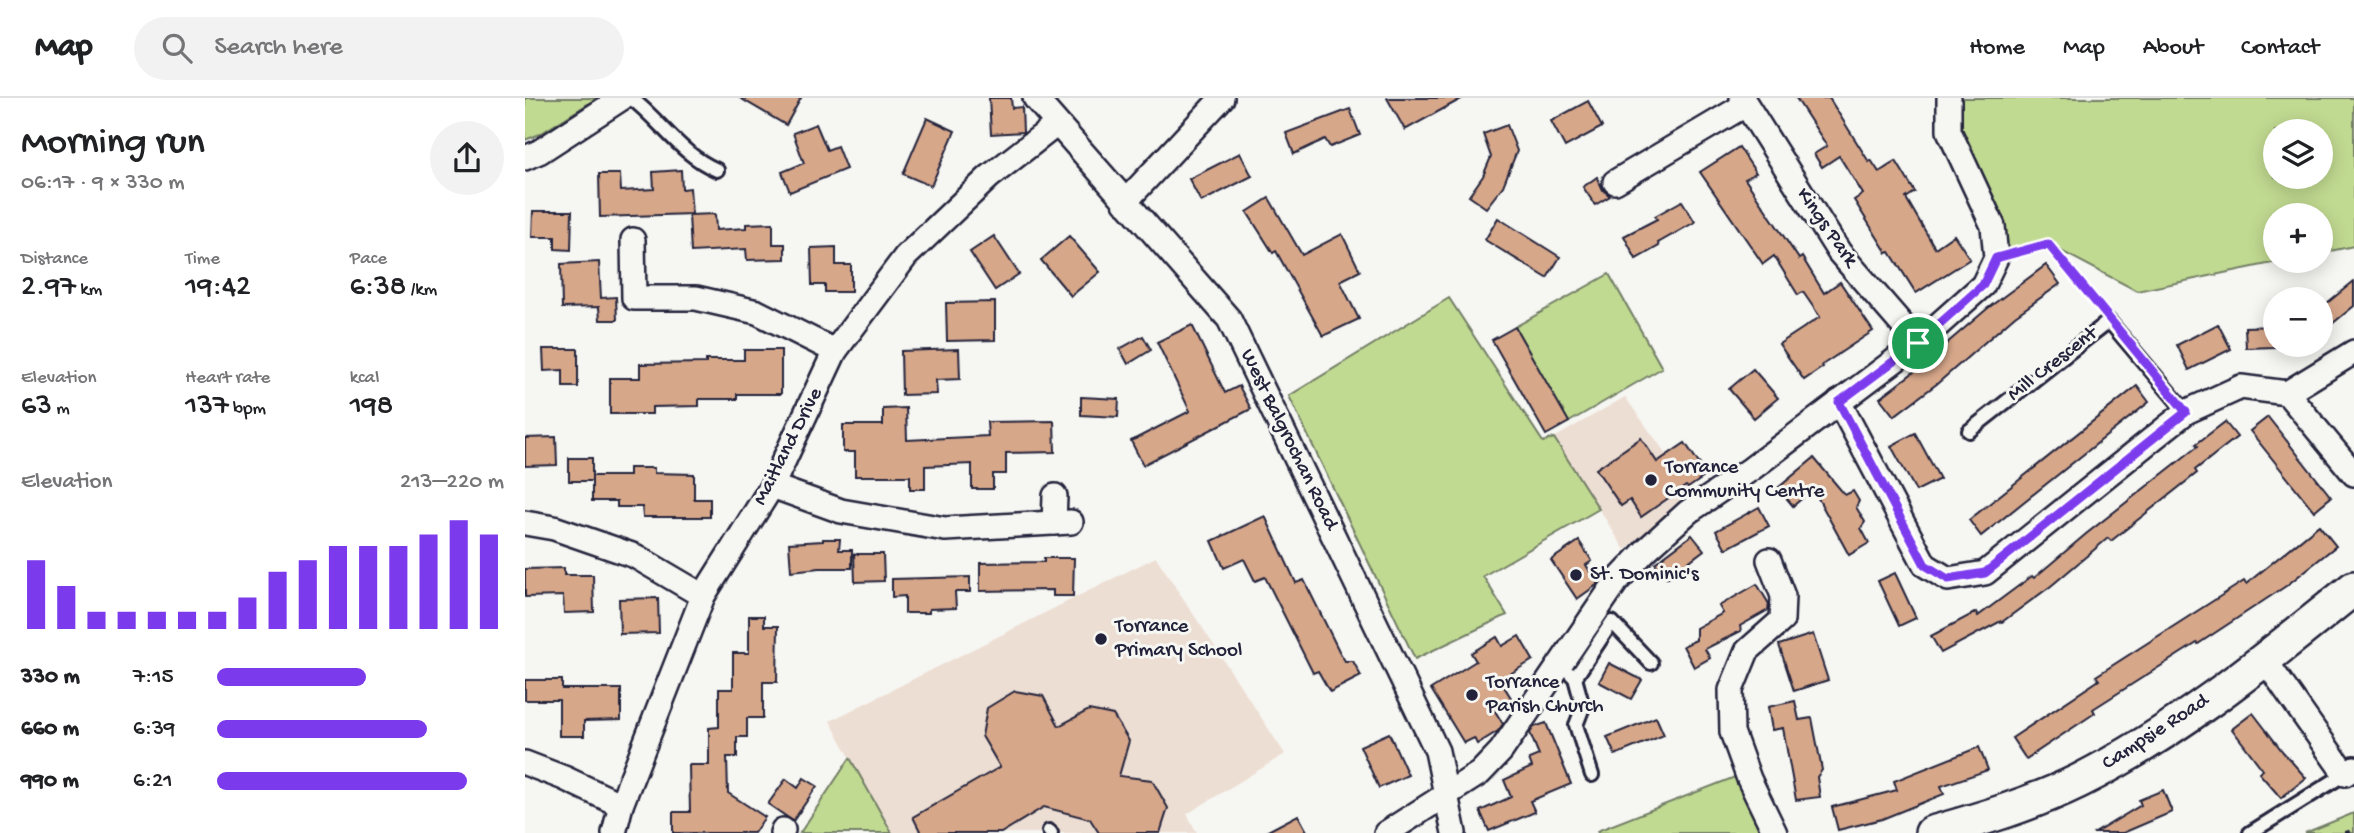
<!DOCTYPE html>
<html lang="en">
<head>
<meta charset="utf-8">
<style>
	:root { --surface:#fff; --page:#f2f2f2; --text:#202124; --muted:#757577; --line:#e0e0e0; --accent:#7c3aed }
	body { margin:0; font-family:"Gochi Hand",sans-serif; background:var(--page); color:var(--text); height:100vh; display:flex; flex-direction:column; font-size:26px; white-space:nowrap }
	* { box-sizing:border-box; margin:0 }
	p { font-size:23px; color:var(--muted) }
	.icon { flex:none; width:38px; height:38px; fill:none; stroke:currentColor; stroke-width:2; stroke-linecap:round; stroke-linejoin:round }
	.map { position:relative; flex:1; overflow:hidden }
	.sheet { display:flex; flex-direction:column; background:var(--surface); width:525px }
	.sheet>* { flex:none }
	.fabs { position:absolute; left:1738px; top:21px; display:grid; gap:14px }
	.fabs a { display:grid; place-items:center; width:70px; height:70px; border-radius:50%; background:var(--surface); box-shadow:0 4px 18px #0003; font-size:35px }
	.pin { position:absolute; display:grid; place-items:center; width:60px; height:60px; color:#fff; margin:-30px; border:4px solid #fff; border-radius:50%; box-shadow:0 2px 7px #0007 }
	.round { display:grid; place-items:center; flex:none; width:74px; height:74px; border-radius:37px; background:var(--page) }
	.overview { display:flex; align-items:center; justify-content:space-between; height:119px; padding:0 21px }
	h1 { font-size:38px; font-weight:600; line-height:52px }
	.metrics { display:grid; grid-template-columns:repeat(3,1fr); gap:10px; height:119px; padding:7px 21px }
	.metrics div { display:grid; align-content:center }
	.metrics b { font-size:30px; font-weight:600 }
	.metrics small { font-size:19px; font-weight:400 }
	.metrics p { font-size:19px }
	.chart { height:196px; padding:14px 21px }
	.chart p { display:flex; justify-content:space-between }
	.chart svg { width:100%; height:126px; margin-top:7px; stroke:var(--accent); stroke-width:6 }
	ul { padding:0 21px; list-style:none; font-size:23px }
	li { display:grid; grid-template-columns:112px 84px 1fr; align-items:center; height:52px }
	li i { height:18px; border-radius:9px; background:var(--accent) }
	header { display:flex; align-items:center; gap:42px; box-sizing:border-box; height:98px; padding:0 35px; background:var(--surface); border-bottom:2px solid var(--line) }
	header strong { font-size:33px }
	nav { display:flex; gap:38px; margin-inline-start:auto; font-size:24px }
	.search { width:490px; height:63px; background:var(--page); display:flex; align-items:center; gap:18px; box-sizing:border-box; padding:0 24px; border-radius:38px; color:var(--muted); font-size:26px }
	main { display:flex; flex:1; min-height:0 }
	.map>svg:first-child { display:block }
	.built { fill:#edded3 }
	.green { fill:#c1da91; stroke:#727e66; stroke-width:2; fill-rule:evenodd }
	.building { fill:#d7a78a; stroke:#22223b; stroke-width:2 }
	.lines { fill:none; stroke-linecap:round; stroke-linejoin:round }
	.lane-casing { stroke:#22223b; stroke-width:18 }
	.street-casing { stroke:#22223b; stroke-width:28 }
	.secondary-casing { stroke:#22223b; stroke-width:38 }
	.path { stroke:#22223b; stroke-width:3.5; stroke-dasharray:5 5; stroke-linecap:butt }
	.lane { stroke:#f6f6f2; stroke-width:12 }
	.street { stroke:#f6f6f2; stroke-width:23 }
	.secondary { stroke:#f6f6f2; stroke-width:33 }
	.route-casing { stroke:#fff; stroke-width:14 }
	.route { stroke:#7c3aed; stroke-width:9 }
	.poi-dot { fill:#22223b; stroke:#f6f6f2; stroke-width:2.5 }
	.labels { text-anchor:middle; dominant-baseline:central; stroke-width:6; stroke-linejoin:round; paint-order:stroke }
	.street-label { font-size:21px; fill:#22223b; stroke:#f6f6f2 }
	.poi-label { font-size:21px; fill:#22223b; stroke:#f6f6f2; text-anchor:start }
</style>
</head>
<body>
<header>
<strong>Map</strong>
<div class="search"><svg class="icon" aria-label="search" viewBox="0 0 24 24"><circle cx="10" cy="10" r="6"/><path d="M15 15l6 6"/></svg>Search here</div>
<nav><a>Home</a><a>Map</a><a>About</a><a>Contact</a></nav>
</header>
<main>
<section class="sheet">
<div class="overview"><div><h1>Morning run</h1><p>06:17 · 9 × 330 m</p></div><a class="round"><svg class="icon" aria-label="share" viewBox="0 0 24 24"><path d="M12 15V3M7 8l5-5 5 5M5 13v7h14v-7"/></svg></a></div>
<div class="metrics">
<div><p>Distance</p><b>2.97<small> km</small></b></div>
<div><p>Time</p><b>19:42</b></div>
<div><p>Pace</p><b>6:38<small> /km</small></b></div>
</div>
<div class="metrics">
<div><p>Elevation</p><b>63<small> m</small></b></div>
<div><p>Heart rate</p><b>137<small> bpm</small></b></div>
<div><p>kcal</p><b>198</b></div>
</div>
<div class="chart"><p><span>Elevation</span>213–220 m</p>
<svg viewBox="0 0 160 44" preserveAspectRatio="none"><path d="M5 44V20M15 44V29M25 44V38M35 44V38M45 44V38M55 44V38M65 44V38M75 44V33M85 44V24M95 44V20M105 44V15M115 44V15M125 44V15M135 44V11M145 44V6M155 44V11"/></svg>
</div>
<ul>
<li><b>330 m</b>7:15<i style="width:52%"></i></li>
<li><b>660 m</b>6:39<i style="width:73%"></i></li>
<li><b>990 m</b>6:21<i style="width:87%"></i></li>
</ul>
</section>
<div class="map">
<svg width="1829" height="735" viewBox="0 0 1829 735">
	<rect width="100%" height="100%" fill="#f6f6f2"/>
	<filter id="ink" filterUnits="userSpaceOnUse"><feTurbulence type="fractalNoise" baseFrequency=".0143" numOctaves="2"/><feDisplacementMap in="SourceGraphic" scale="14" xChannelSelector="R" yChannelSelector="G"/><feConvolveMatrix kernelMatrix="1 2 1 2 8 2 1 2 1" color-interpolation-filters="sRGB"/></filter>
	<g filter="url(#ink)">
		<g class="built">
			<polygon points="1100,299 1168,393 1100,452 1029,340"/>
			<polygon points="631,459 760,656 662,716 672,735 367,735 305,623"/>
		</g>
		<g class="green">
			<polygon points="0,0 72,0 15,36 0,42"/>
			<path d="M1424,0H1829V148L1796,155V117H1750V163H1757L1612,193L1523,146L1471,154ZM1750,33H1796V79H1750Z"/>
			<polygon points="1084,176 1137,270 1044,324 990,229"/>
			<polygon points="924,200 1018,344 1029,340 1074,411 958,478 982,517 890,561 764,298"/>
			<polygon points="325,660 367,735 275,735"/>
			<polygon points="1215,677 1238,735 1073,735 1072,733"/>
			<polygon points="1829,715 1829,735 1780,735"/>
		</g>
		<g class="building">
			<polygon points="215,0 276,0 261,27"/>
			<polygon points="464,0 486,0 487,10 497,9 498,34 466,36"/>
			<polygon points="862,0 938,0 880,32"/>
			<polygon points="1271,0 1304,0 1344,64 1346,62 1354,74 1371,63 1390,94 1381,100 1410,150 1429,137 1445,161 1391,195 1365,154 1362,155 1329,102 1338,96 1314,58 1297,69 1289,56 1302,48"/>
			<polygon points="1063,3 1077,29 1040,49 1026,23"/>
			<polygon points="825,11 835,37 805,49 800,41 769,56 761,35"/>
			<polygon points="402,20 430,33 406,88 378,76"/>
			<polygon points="291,26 302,52 312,48 321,71 265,94 257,74 279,65 268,35"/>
			<polygon points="982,27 992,53 978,88 961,110 944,98 958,78 966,59 958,36"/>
			<polygon points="1214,49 1231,75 1220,81 1274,161 1277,159 1299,195 1315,184 1348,233 1297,267 1298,269 1279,282 1254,246 1295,219 1278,194 1273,197 1249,158 1238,166 1175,74"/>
			<polygon points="715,55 727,78 676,104 664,81"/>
			<polygon points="156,72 157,91 165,90 167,116 75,119 74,76 95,76 96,93 129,91 128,74"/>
			<polygon points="1072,79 1078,92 1085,98 1070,107 1058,89"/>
			<polygon points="744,100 777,157 817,136 835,173 815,183 834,221 798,238 751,153 748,155 722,114"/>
			<polygon points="1157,103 1170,124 1133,145 1134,148 1111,161 1099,138 1132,121 1130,118"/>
			<polygon points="8,113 47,113 46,152 30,151 30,139 7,139"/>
			<polygon points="190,116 191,132 221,130 221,126 248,125 248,146 260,146 260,161 222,162 221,151 166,154 164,117"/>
			<polygon points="973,120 1035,159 1022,180 960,142"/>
			<polygon points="469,138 494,176 470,192 445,154"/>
			<polygon points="544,138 575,174 546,198 516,162"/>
			<polygon points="311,149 311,167 326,167 326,194 300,194 300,187 287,187 286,150"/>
			<polygon points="74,164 76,200 91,199 92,222 75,222 74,209 37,210 36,166"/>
			<polygon points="1521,167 1535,186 1490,218 1413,285 1369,318 1355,300 1415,254 1414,252 1463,210"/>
			<polygon points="1829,183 1829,208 1796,235 1796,210"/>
			<polygon points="470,204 470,242 422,243 421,205"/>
			<polygon points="1693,226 1706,251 1664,272 1652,247"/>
			<polygon points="667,227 700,295 714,288 726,311 618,367 606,343 665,313 632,244"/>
			<polygon points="1750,228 1750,249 1721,250 1720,229"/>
			<polygon points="990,229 1044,324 1021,337 967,242"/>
			<polygon points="618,238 626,252 603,266 595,251"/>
			<polygon points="18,251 53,251 53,289 38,289 38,272 19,273"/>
			<polygon points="434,251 435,281 411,282 412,296 377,297 376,253"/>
			<polygon points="219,252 256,252 256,296 212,296 212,301 174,301 174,308 127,309 127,316 85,316 85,280 115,280 115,266 181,265 181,262 219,262"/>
			<polygon points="1228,271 1253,300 1229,320 1204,291"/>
			<polygon points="1612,288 1624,304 1456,438 1444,422"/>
			<polygon points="556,299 594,301 593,319 556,317"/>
			<polygon points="381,310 382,342 463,338 462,324 529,323 530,354 481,355 481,376 468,376 468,391 447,391 447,366 400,368 400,391 385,391 385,378 330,378 330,354 318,354 318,327 358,327 358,311"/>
			<polygon points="1743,319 1806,399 1789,413 1725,333"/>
			<polygon points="1700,324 1712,339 1670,372 1672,375 1586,443 1583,440 1526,488 1477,524 1476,523 1416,555 1406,538 1451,514 1453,518 1507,478 1509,480 1561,436 1673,348 1671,346"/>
			<polygon points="1390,335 1415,381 1391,393 1366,348"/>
			<polygon points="31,339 32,367 0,368 0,340"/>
			<polygon points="1116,340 1132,364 1160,345 1182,377 1163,390 1161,388 1116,419 1105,402 1096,408 1071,371"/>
			<rect x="44" y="360" width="23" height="23"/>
			<polygon points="1289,360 1320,397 1328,393 1334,403 1331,409 1340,424 1336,430 1344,445 1324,457 1288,391 1268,408 1253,390"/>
			<polygon points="104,370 129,370 129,375 169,376 169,401 185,401 185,419 118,419 117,409 92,409 92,403 67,403 67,378 104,378"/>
			<polygon points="1234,409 1244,428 1201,451 1191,433"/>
			<polygon points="740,418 771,485 779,482 814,553 820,563 828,563 836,578 805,594 793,573 788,575 740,479 730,483 719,461 699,470 687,443"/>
			<polygon points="1794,427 1811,448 1761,488 1673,546 1672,545 1568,611 1570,615 1501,661 1487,640 1574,582 1571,578 1719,483 1721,486"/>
			<polygon points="1167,437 1179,452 1142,480 1130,465"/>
			<polygon points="298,441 315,441 314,452 327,452 327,470 295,470 266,473 264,445 298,443"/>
			<polygon points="1054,443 1067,463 1061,467 1073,486 1052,501 1026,462"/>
			<polygon points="329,456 358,456 359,483 330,484"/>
			<polygon points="519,460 549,460 548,498 528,498 528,492 455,493 455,465 519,464"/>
			<polygon points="39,470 39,477 68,477 69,514 39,515 38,498 0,499 0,471"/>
			<polygon points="1370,475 1391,520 1374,528 1353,483"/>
			<polygon points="445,479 445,494 430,494 431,510 404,511 404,515 380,515 380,498 367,499 367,481"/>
			<polygon points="1232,486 1244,506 1243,512 1215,528 1216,533 1180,551 1185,560 1169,569 1158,548 1171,542 1171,530 1198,515 1194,508"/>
			<polygon points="133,500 134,535 95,536 94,501"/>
			<polygon points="224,518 239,518 239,528 253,528 252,584 238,584 238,620 222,620 222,639 212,639 212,659 202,659 203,695 240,719 229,735 148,735 148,714 165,714 164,667 184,667 184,630 194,629 194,591 208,591 208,555 224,555"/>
			<polygon points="1288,536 1303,582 1269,593 1254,547"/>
			<polygon points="994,538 1008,562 975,582 988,603 970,613 978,626 973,633 952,646 949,640 939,645 906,591 951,563 946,555 972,539 977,548"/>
			<polygon points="1084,565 1117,582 1106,601 1074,584"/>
			<polygon points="0,582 37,582 37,591 96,591 96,622 59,623 59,638 34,638 34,602 0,602"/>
			<polygon points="490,593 518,598 534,628 564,612 588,617 604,643 594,678 627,682 643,710 635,735 574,735 565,721 519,709 476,735 396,735 388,719 475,669 457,638 462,610"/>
			<polygon points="1270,603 1274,622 1287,620 1297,672 1292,679 1295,699 1271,702 1258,630 1247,632 1243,609"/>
			<polygon points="1728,615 1758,654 1781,680 1756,700 1734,675 1738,672 1707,631"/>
			<polygon points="1131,619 1139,637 1090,657 1082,639"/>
			<polygon points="1021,625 1046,686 1005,703 1010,714 964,733 955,713 986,699 979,682 1007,669 1004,661 1014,657 1005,635 1009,629"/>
			<polygon points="864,635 883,677 854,690 835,648"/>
			<polygon points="1454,649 1463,672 1416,688 1419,696 1357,721 1313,732 1307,709 1372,692 1369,683"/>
			<polygon points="279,680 292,688 268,723 243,706 261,681 273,690"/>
			<polygon points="1638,692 1647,714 1598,735 1570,735 1616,707 1614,702"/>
			<polygon points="773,717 783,735 739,735"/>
		</g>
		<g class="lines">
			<defs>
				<g id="lane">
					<path d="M106,0C137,24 155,56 192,72"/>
					<polyline points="1444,333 1584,223 1661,314"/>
					<polyline points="1046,576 1050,580 1058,609 1051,627 1067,677"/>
					<polyline points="1050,580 1087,524 1126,565"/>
					<polyline points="524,733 526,735"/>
					<polyline points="1725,735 1820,676"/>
				</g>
				<g id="street">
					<polyline points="510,0 704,221 912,653 929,735"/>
					<polyline points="1217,0 1314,154 1393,245"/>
					<polyline points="0,60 14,54 97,0"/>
					<polyline points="1090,84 1220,7"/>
					<polyline points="600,104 697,0"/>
					<polyline points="108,142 109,200 171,200 232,214 310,253"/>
					<polyline points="1762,295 1829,254"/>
					<polyline points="1314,304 1400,467 1423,481 1460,475 1661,314 1716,289 1762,295 1829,376"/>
					<polyline points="247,388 316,413 420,431 546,424"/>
					<polyline points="0,425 29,430 110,458 178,498"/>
					<polyline points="529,425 530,398"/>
					<polyline points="1244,462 1258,498 1257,522 1222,553 1206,592 1207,634 1224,681 1250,735"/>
					<polyline points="1740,562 1820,676 1829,670"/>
					<polyline points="0,665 39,680 96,707"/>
					<polyline points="89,735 96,707 178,498 247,388 310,253 381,158 464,79 532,26"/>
					<polyline points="257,735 258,732"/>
					<polyline points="861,735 955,675 976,653 1091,484 1121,452 1163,414 1226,371 1393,245 1458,187 1471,160 1468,128 1424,33 1424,0"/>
				</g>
				<path id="secondary" d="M1407,735C1457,721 1507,706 1554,683C1654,633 1742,560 1829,490"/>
			</defs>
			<use href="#lane" class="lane-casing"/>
			<use href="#street" class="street-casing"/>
			<use href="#secondary" class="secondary-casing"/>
			<g class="path">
				<polyline points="1490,155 1523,146 1576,212"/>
				<polyline points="1820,735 1829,732"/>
			</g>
			<use href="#lane" class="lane"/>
			<use href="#street" class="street"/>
			<use href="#secondary" class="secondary"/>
		</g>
	</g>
	<g class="lines" filter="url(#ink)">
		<defs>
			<polygon id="route" points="1523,146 1661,314 1460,475 1423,481 1400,467 1314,304 1393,245 1458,187 1471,160"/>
		</defs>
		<use href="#route" class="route-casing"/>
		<use href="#route" class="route"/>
	</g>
	<g class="poi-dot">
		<circle cx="1126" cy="382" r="7"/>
		<circle cx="1051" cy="477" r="7"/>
		<circle cx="576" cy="541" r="7"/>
		<circle cx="947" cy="597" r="7"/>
	</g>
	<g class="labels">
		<g class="street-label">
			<text transform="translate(1301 130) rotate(55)">Kings Park</text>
			<text transform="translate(1528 267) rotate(-38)">Mill Crescent</text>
			<text transform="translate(763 342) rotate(64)">West Balgrochan Road</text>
			<text transform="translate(264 349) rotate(-63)">Maitland Drive</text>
			<text transform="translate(1631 635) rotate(-33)">Campsie Road</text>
		</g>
		<g class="poi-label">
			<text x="1140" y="370">Torrance<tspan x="1140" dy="24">Community Centre</tspan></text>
			<text x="1065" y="477">St. Dominic's</text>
			<text x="590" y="529">Torrance<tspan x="590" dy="24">Primary School</tspan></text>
			<text x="961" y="585">Torrance<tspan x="961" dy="24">Parish Church</tspan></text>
		</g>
	</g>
</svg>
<div class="fabs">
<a><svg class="icon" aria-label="layers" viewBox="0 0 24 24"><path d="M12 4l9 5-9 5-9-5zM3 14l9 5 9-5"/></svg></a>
<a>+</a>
<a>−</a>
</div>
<div class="pin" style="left:1393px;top:245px;background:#1e9e55"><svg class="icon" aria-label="arrive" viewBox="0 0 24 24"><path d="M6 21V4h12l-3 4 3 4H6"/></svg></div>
</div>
</main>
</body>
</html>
